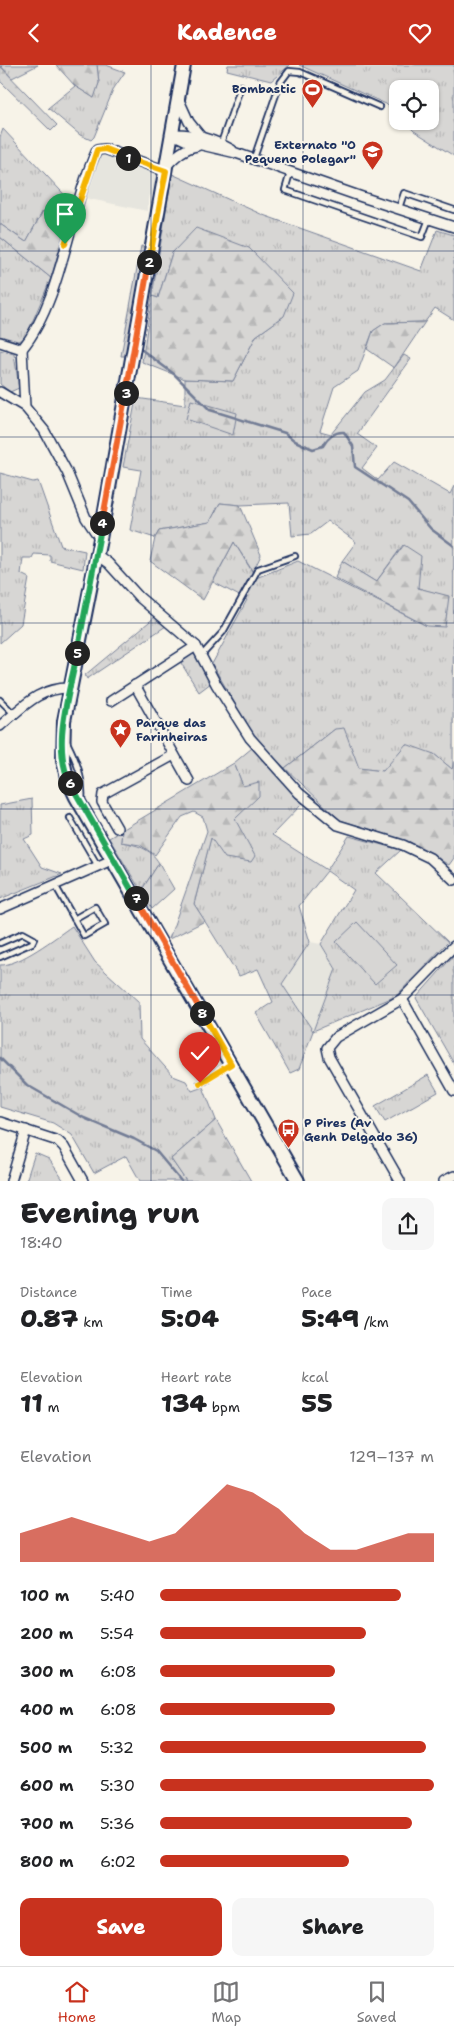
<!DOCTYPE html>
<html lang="en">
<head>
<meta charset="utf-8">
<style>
	:root { --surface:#fff; --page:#f6f6f6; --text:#202124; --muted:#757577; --line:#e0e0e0; --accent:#c8321e }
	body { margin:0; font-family:"Shantell Sans",sans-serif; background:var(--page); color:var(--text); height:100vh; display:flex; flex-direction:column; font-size:19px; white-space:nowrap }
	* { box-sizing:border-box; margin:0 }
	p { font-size:16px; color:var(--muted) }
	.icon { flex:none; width:28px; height:28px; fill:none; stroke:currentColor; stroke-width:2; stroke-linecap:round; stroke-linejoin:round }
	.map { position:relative; height:1116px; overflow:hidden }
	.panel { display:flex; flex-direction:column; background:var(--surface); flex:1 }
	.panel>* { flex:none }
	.buttons { position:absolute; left:389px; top:15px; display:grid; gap:10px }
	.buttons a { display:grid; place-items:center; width:50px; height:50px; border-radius:10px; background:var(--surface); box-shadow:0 1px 4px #0004; font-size:25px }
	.pin { position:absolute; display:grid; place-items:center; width:42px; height:42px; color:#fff; margin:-51px -21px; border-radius:50% 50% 50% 0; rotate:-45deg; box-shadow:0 0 5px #0007 }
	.pin .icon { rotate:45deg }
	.km { position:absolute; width:25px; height:25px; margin:-12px; border-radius:50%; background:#222; color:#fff; font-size:14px; line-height:25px; text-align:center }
	.round { display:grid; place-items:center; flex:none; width:52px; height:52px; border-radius:10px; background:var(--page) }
	.overview { display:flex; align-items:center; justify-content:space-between; height:85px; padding:0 20px }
	h1 { font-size:28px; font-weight:800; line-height:38px }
	.stats { display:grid; grid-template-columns:repeat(3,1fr); gap:8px; height:85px; padding:5px 20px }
	.stats div { display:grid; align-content:center }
	.stats b { font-size:25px; font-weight:800 }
	.stats small { font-size:14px; font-weight:400 }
	.stats p { font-size:14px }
	.chart { height:140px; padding:10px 20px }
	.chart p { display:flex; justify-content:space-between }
	.chart svg { width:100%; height:90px; margin-top:5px; fill:var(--accent); opacity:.7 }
	.cta { display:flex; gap:10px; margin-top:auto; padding:10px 20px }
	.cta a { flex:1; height:58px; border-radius:10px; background:var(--accent); color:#fff; font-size:20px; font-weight:800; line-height:58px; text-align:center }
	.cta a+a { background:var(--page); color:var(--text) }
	ul { padding:0 20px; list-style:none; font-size:16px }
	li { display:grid; grid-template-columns:80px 60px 1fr; align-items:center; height:38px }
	li i { height:12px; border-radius:6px; background:var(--accent) }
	header { display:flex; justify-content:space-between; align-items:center; height:65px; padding:0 20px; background:var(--accent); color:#fff; font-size:22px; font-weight:800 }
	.tabs { display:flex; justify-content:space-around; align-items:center; height:70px; border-top:1px solid var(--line); background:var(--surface); font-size:14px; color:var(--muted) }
	.tabs a { display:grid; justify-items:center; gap:2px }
	.tabs .selected { color:var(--accent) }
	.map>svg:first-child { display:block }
	.built { fill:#e6e5de }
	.grass { fill:url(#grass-tufts); stroke:#798299; fill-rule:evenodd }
	.forest { fill:url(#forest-firs); stroke:#798299 }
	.pitch { fill:#d7d6d4; stroke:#798299 }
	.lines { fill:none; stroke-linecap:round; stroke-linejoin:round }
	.stream { stroke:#727c95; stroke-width:2.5 }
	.lane-casing { stroke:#1b2f5e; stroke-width:8 }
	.street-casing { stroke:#1b2f5e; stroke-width:12 }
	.primary-casing { stroke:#1b2f5e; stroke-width:16 }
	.lane { stroke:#f7f3e8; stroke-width:4.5 }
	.street { stroke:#f7f3e8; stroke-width:9 }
	.primary { stroke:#f7f3e8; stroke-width:12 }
	.split-1-casing { stroke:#fff; stroke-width:10 }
	.split-2-casing { stroke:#fff; stroke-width:10 }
	.split-3-casing { stroke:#fff; stroke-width:10 }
	.split-4-casing { stroke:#fff; stroke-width:10 }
	.split-5-casing { stroke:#fff; stroke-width:10 }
	.split-6-casing { stroke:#fff; stroke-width:10 }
	.split-7-casing { stroke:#fff; stroke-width:10 }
	.split-8-casing { stroke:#fff; stroke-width:10 }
	.split-9-casing { stroke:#fff; stroke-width:10 }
	.split-1 { stroke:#f5b400; stroke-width:6 }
	.split-2 { stroke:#f5b400; stroke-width:6 }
	.split-3 { stroke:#f0652b; stroke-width:6 }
	.split-4 { stroke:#f0652b; stroke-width:6 }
	.split-5 { stroke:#22a559; stroke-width:6 }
	.split-6 { stroke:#22a559; stroke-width:6 }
	.split-7 { stroke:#22a559; stroke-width:6 }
	.split-8 { stroke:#f0652b; stroke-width:6 }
	.split-9 { stroke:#f5b400; stroke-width:6 }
	.grid { fill:none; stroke:#1b2f5e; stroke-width:1; stroke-opacity:0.55 }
	.labels { text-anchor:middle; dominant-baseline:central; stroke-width:4; stroke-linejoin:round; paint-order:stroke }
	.poi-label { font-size:12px; font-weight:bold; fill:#1b2f5e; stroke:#f7f3e8; text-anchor:end }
</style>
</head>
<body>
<header><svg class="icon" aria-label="back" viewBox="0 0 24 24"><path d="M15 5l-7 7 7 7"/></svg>Kadence<svg class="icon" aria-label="heart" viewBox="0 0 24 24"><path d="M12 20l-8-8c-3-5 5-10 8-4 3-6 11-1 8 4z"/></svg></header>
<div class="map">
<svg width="454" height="1116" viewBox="0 0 454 1116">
	<defs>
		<pattern id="grass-tufts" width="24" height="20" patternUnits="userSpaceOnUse" patternTransform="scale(1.25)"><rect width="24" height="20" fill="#d7d6d4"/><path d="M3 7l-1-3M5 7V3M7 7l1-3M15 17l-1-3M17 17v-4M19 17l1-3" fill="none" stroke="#b8b8b8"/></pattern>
		<pattern id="forest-firs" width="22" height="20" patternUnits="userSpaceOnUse" patternTransform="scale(1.25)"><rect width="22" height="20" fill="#d7d6d4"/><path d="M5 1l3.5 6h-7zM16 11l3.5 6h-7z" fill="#b8b8b8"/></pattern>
	</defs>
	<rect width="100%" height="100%" fill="#f7f3e8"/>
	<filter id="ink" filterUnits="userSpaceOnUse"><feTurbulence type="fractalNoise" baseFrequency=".02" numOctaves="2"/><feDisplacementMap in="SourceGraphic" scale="10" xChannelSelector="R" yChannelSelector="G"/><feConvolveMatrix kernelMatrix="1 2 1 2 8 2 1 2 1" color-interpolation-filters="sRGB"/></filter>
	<g filter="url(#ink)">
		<g class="built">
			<polygon points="102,88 155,108 158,112 154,131 150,130 147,146 85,133 99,89"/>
			<polygon points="310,877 321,879 336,904 313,966 282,919"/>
		</g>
		<g class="grass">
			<polygon points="0,0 38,0 12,13"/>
			<polygon points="97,0 106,0 125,7 114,23 94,72 91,75 80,70 48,43 75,21 93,32 99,18"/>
			<polygon points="228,0 290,0 271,16 227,5"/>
			<polygon points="299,0 454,0 454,91 414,66 404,56 430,56 430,24 398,24 397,50 386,39"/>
			<polygon points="3,64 74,140 64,168 43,146 26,177 0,159 0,72"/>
			<polygon points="172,109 263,150 421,206 437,165 454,170 454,255 435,243 425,257 385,258 373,266 358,306 334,322 320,366 331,369 365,327 385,315 404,290 411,294 357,369 377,383 362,403 378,415 394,397 450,429 454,421 453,705 434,689 383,706 358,703 348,675 335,664 285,703 258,678 212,599 247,535 213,517 234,477 256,513 298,496 427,561 449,532 418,523 403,480 376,517 342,496 356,477 328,456 311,469 292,471 289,438 240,440 220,438 210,457 159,466 155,473 130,465 141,405 123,402 136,333 185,340 185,314 233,316 256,271 284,251 172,188 158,233 152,231"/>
			<polygon points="0,172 51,213 25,274 18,276 0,271"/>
			<polygon points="0,285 14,289 19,323 10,327 0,319"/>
			<polygon points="0,408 33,417 38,416 61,481 85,486 83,504 50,496 50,490 34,489 32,493 23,493 21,509 29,513 21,559 0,578"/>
			<polygon points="155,552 166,561 87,614 85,610"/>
			<polygon points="192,588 197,589 211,618 199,627 181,598"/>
			<path d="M252,683L303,738L272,770L327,805L349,771L401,785L376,808L448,877L396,931L313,966L299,1004L290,1008L256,948L273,937L258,904L239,911L194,839L211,772L234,754L243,721L234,698ZM327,806L354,825L321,879L336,904L313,966L282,919L310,877L299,841Z"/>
			<polygon points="32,734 33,770 24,774 42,802 62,809 0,834 0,740"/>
			<path d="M122,765L121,777C137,780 150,783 159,798L141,826L109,773Z"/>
			<path d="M72,861L95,897L139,937L140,974L173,1011L186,1016L192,1026L203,1022L216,1055L171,1094L186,1116H140L126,1091L94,1108L72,1070L53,1058L0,1042V900C19,901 56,872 72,861Z"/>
			<polygon points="454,890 454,999 416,933"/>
			<polygon points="428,1010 438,1027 385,1057 375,1041"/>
			<polygon points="35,1088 49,1094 64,1116 26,1116"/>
		</g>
		<g class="forest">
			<polygon points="56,0 97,0 99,18 94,33 75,21"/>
			<polygon points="0,1 57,60 51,66 0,16"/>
			<polygon points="43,146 64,168 51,213 0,172 0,159 26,177"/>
			<polygon points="196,163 249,183 293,228 284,251 256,271 233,316 185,314 142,297 152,231 158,233 172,188"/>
			<polygon points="141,181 146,182 127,291 121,291"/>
			<polygon points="425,257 394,303 367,284 373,266 385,258"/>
			<polygon points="191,335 237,348 233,370 186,354"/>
			<polygon points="220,438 240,440 261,490 253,507 234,477 203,535 150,496 155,473 159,466 210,457"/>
			<polygon points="404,480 421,491 418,523 449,531 445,562 427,561 335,513 342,496 376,517"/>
			<polygon points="344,663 359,703 383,706 406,679 434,689 452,704 454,697 454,793 449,800 410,777 340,755 285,703 335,664"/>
			<polygon points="234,698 243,721 259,717 259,731 235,754 255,791 251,797 225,793 211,773 194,839 205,856 169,874 207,766 203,752 194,747 182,752 155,790 140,780 121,777 122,765"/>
			<polygon points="159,798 174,824 152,844 141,826"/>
			<polygon points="216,1055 251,1116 186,1116 171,1094"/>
		</g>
		<polygon class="pitch" points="357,857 397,900 375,919 336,877"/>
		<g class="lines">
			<g class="stream">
				<path d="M142,285L174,309L210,345L285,368L295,376L313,384L323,381C327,373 335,366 344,367L353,381L355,402L408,437L431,464L454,481"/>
				<polyline points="0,993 27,1020 84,1053 134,1074 156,1086 181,1116"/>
			</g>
			<defs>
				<g id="lane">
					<polyline points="221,78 241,21"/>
					<polyline points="254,93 280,18 289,6 300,7 380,42"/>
					<polyline points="290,108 285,125 422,172 429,154"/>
					<polyline points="399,143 404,128 454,145"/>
					<polyline points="202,590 223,567 258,504 295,491"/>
					<polyline points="0,635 14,649"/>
					<path d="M67,677C77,697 84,714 82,736"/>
					<polyline points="70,753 98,801"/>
					<polyline points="55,820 84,871 105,859 95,842 74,854"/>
					<polyline points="0,878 23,868 34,874 32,878 0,892"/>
					<polyline points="200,1018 230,999"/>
				</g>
				<g id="street">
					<polyline points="179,35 189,57 202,73"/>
					<polyline points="172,69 189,77 236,88 362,132 454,162"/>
					<path d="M176,69C195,69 215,75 232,85"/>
					<path d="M167,100C176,91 184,83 197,81"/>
					<polyline points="0,277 22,284 25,342 44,365 67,407 86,453 100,474"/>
					<path d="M22,284C63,234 69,144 97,85L105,84L166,106"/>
					<polyline points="0,327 25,342"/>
					<polyline points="97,490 108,498 139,532 196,581 216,619 250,673 299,728 338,760 403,780 430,793 454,815"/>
					<polyline points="135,620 189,716"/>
					<polyline points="111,636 196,581"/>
					<path d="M0,661C23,642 39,622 71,623"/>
					<polyline points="117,763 102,737 103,729 174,690"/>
					<polyline points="0,844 114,794"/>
					<polyline points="402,934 454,1026"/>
					<polyline points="0,1057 58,1076 64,1082 83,1116"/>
					<polyline points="11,1116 26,1065"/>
					<polyline points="400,1116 329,992 327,983 336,972 402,934 454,881"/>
					<polyline points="444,1116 454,1111"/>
				</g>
				<polyline id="primary" points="184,0 100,474 64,656 63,695 67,713 76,732 298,1116"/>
			</defs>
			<use href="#lane" class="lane-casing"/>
			<use href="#street" class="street-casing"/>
			<use href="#primary" class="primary-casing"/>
			<use href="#lane" class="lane"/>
			<use href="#street" class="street"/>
			<use href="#primary" class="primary"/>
		</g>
	</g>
	<g class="lines" filter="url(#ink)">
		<defs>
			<polyline id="split-1" points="65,179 97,85 105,84 128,93"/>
			<polyline id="split-2" points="128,93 166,106 149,197"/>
			<polyline id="split-3" points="126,328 149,197"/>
			<polyline id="split-4" points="102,458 126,328"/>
			<polyline id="split-5" points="77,588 102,458"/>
			<path id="split-6" d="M70,718C51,679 70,628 77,588"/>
			<polyline id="split-7" points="70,718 136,833"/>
			<polyline id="split-8" points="136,833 202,948"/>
			<polyline id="split-9" points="200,1018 231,999 202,948"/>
		</defs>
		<use href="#split-1" class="split-1-casing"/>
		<use href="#split-2" class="split-2-casing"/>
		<use href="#split-3" class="split-3-casing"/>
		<use href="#split-4" class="split-4-casing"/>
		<use href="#split-5" class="split-5-casing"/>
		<use href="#split-6" class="split-6-casing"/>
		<use href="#split-7" class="split-7-casing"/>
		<use href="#split-8" class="split-8-casing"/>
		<use href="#split-9" class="split-9-casing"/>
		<use href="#split-1" class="split-1"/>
		<use href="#split-2" class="split-2"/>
		<use href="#split-3" class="split-3"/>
		<use href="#split-4" class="split-4"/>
		<use href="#split-5" class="split-5"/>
		<use href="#split-6" class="split-6"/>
		<use href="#split-7" class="split-7"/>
		<use href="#split-8" class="split-8"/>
		<use href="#split-9" class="split-9"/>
	</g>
	<path class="grid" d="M151,0V1116M303,0V1116M0,186H454M0,372H454M0,558H454M0,744H454M0,930H454"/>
	<defs>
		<symbol id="stadium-pin" viewBox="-11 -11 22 30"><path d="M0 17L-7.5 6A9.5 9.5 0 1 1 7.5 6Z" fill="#c8321e" stroke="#f7f3e8"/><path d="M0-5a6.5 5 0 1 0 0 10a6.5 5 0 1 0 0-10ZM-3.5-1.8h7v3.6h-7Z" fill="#fff"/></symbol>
		<symbol id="school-pin" viewBox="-11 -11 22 30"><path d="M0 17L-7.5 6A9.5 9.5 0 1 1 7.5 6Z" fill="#c8321e" stroke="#f7f3e8"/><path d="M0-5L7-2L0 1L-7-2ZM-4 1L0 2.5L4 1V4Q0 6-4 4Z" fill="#fff"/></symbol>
		<symbol id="sight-pin" viewBox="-11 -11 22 30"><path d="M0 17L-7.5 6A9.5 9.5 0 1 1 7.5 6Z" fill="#c8321e" stroke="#f7f3e8"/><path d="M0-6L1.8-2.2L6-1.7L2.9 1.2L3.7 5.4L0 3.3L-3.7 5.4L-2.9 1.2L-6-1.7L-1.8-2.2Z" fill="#fff"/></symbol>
		<symbol id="bus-pin" viewBox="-11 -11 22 30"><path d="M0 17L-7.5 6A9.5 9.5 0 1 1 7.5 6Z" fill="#c8321e" stroke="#f7f3e8"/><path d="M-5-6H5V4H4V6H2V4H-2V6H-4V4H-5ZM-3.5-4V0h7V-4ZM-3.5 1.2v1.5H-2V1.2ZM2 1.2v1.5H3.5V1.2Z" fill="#fff"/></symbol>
	</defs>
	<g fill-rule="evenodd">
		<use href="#stadium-pin" x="300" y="12" width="25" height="34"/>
		<use href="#school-pin" x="360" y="74" width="25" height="34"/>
		<use href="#sight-pin" x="108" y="652" width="25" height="34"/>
		<use href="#bus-pin" x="276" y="1052" width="25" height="34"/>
	</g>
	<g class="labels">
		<g class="poi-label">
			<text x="296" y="24">Bombastic</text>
			<text x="356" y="80">Externato "O<tspan x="356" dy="14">Pequeno Polegar"</tspan></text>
			<text x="136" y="658" text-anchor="start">Parque das<tspan x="136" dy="14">Farinheiras</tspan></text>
			<text x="304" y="1058" text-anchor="start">P Pires (Av<tspan x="304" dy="14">Genh Delgado 36)</tspan></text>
		</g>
	</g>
</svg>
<div class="buttons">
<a><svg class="icon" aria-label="locate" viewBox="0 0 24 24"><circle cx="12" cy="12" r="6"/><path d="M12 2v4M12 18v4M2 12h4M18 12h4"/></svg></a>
</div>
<div class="pin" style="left:65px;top:179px;background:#1e9e55"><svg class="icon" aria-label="arrive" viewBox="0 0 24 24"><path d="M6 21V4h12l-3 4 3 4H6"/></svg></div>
<div class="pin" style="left:200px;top:1018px;background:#d93025"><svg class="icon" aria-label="check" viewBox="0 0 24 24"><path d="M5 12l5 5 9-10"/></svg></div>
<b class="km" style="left:128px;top:93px">1</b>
<b class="km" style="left:149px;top:197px">2</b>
<b class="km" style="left:126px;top:328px">3</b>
<b class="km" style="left:102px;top:458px">4</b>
<b class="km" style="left:77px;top:588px">5</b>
<b class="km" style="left:70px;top:718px">6</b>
<b class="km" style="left:136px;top:833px">7</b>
<b class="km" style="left:202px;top:948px">8</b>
</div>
<section class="panel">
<div class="overview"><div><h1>Evening run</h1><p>18:40</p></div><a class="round"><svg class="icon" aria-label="share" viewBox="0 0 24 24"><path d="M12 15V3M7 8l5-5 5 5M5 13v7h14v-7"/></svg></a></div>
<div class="stats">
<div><p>Distance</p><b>0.87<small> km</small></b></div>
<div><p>Time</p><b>5:04</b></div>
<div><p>Pace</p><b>5:49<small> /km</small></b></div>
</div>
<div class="stats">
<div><p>Elevation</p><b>11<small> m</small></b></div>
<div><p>Heart rate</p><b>134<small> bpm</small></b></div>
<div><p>kcal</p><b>55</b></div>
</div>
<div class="chart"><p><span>Elevation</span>129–137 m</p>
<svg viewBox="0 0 160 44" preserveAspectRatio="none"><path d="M0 44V30L10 26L20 22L30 26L40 30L50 34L60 30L70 18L80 6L90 10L100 18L110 30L120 38L130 38L140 34L150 30L160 30V44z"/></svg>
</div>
<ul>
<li><b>100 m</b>5:40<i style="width:88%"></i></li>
<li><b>200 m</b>5:54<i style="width:75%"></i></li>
<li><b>300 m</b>6:08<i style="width:64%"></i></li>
<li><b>400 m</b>6:08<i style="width:64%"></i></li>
<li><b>500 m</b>5:32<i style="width:97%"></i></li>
<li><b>600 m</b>5:30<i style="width:100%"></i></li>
<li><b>700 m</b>5:36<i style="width:92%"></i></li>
<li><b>800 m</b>6:02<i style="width:69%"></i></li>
</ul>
<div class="cta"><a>Save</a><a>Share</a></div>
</section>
<nav class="tabs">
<a class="selected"><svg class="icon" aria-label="home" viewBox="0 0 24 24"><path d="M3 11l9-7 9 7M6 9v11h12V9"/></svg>Home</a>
<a><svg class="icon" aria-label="map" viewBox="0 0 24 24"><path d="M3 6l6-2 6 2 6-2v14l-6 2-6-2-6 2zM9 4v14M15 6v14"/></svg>Map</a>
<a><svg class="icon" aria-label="saved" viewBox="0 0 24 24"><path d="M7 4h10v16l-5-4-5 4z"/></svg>Saved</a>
</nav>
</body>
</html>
